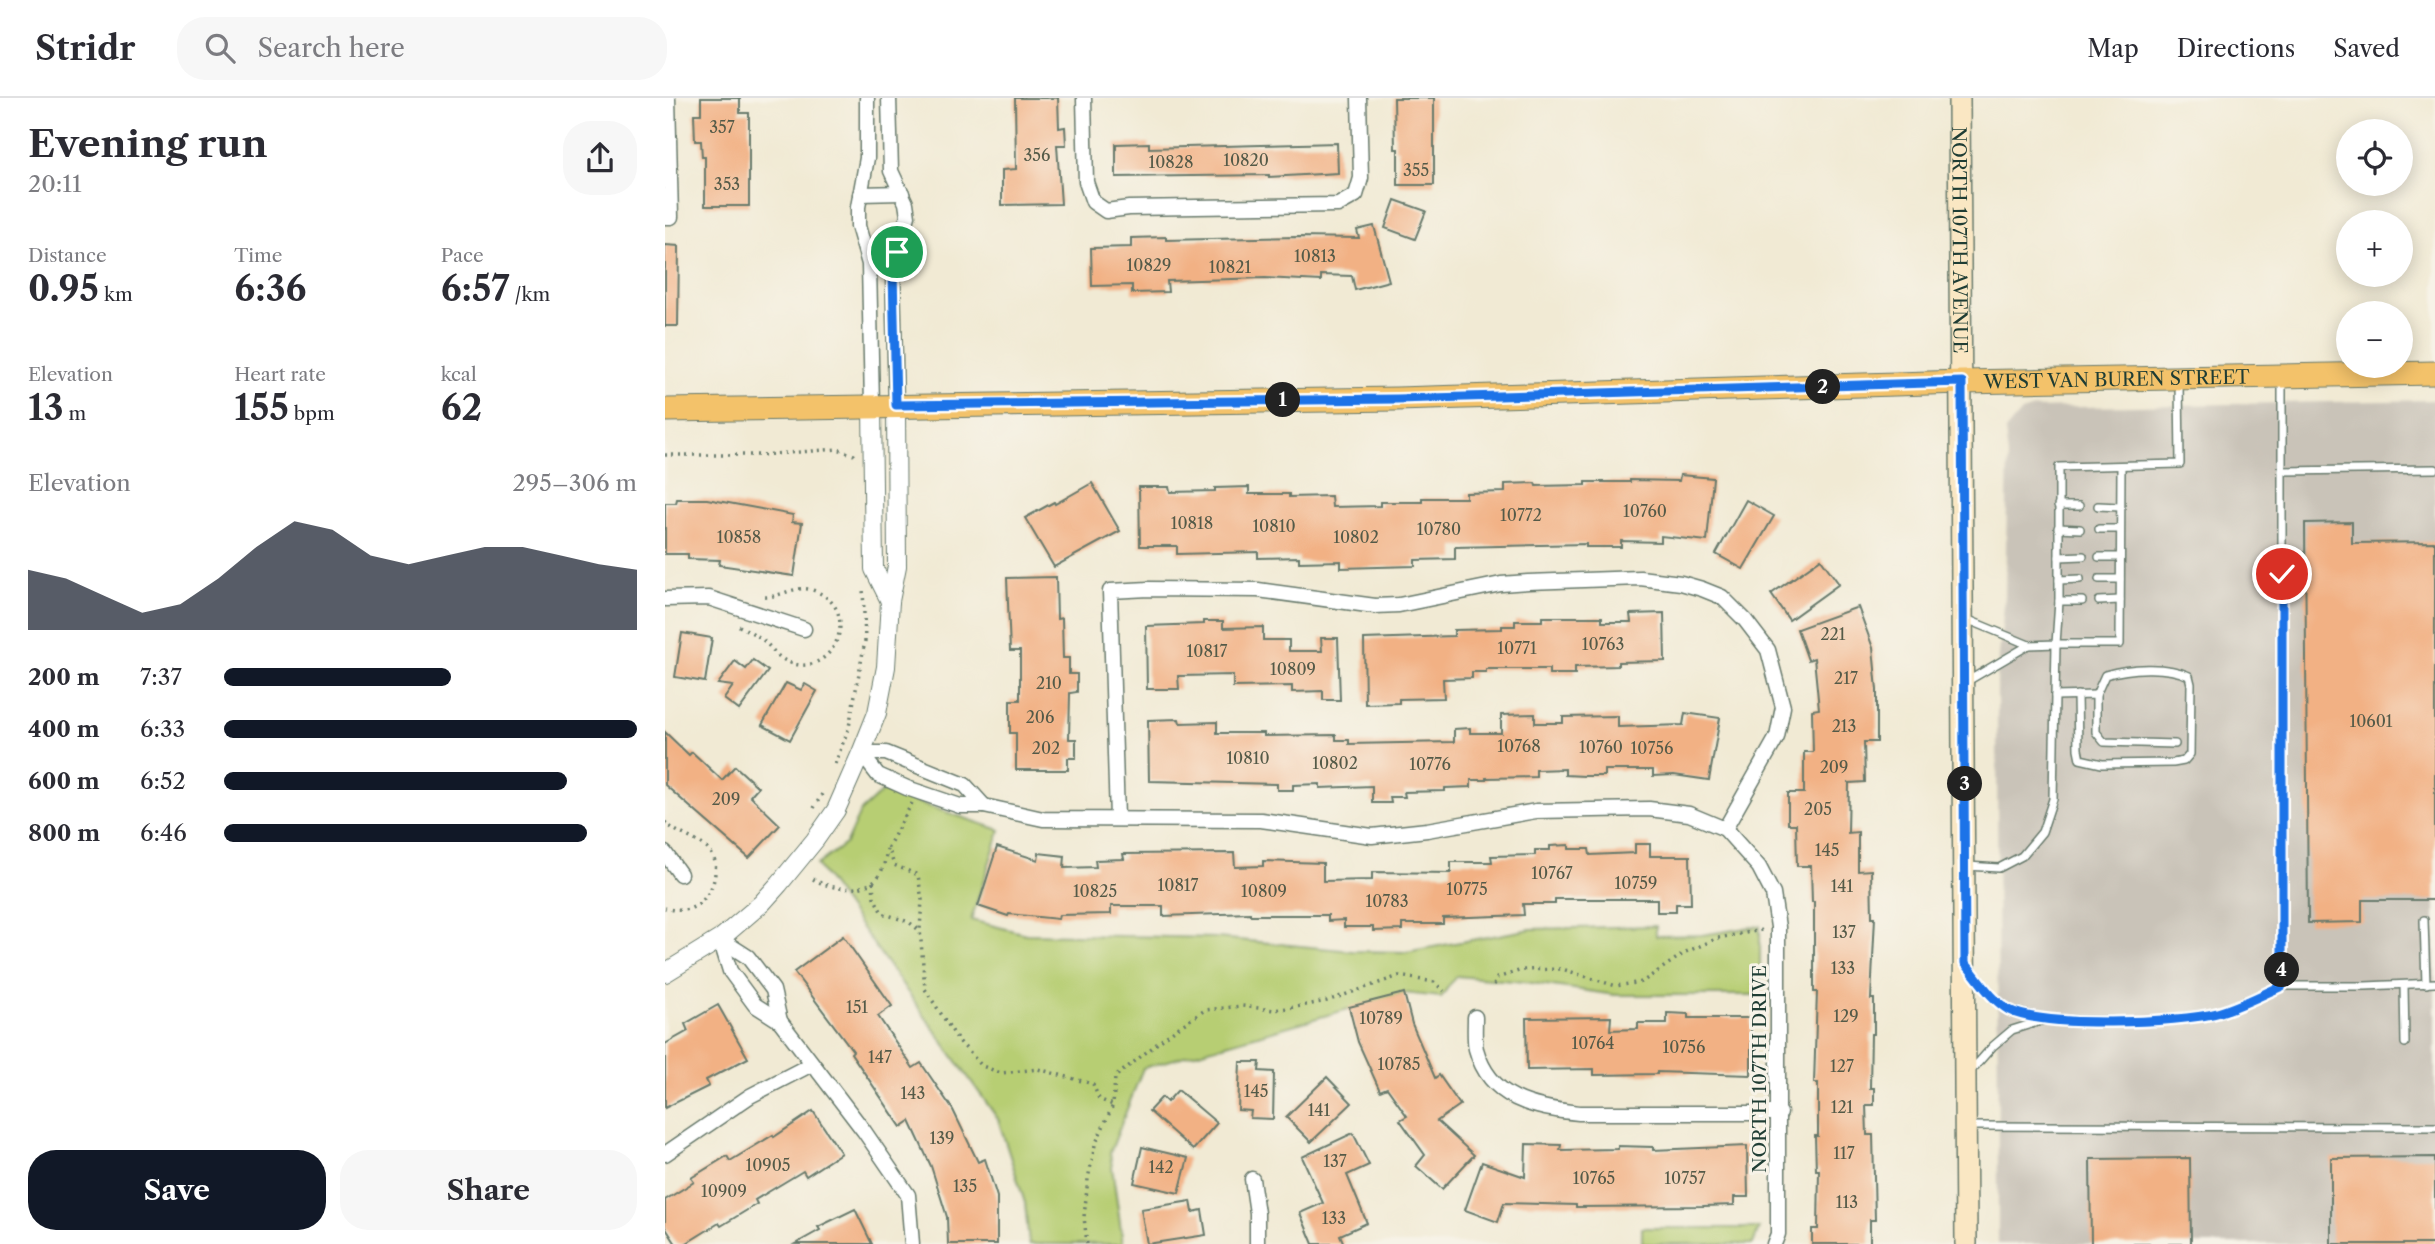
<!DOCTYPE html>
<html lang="en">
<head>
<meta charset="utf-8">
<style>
	:root { --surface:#fff; --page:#f7f7f7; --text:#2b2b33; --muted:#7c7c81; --line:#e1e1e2; --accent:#111827 }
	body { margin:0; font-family:"Libre Caslon Text",serif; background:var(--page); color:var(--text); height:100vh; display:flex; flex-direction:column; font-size:26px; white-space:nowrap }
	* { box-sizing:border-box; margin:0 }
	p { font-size:23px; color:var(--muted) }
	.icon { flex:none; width:38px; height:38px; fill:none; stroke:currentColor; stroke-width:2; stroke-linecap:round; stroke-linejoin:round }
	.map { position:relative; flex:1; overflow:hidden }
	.details { display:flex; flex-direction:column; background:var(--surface); width:665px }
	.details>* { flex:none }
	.controls { position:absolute; left:1671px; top:21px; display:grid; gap:14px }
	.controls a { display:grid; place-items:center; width:77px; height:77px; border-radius:50%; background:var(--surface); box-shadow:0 4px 18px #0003; font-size:35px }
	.pin { position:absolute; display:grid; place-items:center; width:60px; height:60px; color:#fff; margin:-30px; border:4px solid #fff; border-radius:50%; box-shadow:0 2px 7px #0007 }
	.km { position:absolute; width:35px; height:35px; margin:-18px; border-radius:50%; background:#222; color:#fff; font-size:19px; line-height:35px; text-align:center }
	.round { display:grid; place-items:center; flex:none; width:74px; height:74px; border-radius:28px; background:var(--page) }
	.head { display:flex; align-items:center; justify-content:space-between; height:119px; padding:0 28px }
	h1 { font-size:38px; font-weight:800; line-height:52px }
	.metrics { display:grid; grid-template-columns:repeat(3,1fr); gap:10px; height:119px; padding:7px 28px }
	.metrics div { display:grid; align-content:center }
	.metrics b { font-size:35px; font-weight:800 }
	.metrics small { font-size:19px; font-weight:400 }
	.metrics p { font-size:19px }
	.chart { height:196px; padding:14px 28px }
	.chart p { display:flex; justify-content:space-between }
	.chart svg { width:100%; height:126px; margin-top:7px; fill:var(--accent); opacity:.7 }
	.button { display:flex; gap:14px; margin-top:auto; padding:14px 28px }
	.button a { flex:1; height:80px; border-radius:28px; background:var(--accent); color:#fff; font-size:28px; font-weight:800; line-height:80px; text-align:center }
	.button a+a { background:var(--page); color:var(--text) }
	ul { padding:0 28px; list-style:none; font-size:23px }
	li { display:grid; grid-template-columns:112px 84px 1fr; align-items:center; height:52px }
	li i { height:18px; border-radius:9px; background:var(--accent) }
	header { display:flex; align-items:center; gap:42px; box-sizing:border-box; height:98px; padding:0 35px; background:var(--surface); border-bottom:2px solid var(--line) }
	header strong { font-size:33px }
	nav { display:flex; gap:38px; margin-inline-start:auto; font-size:24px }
	.search { width:490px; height:63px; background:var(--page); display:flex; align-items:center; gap:18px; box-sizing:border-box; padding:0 24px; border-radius:28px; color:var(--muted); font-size:26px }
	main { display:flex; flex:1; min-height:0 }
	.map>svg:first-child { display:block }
	.industrial { fill:#c9c3b8 }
	.green { fill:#b7ce73; stroke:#6b8654; stroke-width:2 }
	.building { fill:#f2b184 }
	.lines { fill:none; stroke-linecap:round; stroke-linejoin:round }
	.service-casing { stroke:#687a6c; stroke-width:10 }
	.minor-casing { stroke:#687a6c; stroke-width:17 }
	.tertiary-casing { stroke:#687a6c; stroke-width:20 }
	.secondary-casing { stroke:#687a6c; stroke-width:24 }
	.primary-casing { stroke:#687a6c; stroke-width:25 }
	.path { stroke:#687a6c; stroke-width:3.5; stroke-dasharray:2 5; stroke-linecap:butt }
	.service { stroke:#fff; stroke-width:7 }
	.minor { stroke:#fff; stroke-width:14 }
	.tertiary { stroke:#fff; stroke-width:18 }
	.secondary { stroke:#fae7c3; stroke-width:21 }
	.primary { stroke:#f3c26a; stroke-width:23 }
	.route-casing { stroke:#fff; stroke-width:14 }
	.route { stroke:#1a73e8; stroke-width:9 }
	.labels { text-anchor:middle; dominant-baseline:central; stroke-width:6; stroke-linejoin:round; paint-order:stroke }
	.number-label { font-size:16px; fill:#545a48 }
	.street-label { font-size:19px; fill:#1f3d34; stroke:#f7f3e8 }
</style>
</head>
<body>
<header>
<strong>Stridr</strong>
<div class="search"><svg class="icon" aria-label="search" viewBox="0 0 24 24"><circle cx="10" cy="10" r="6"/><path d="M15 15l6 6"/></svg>Search here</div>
<nav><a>Map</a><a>Directions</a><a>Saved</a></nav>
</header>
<main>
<section class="details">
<div class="head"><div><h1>Evening run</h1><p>20:11</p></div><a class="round"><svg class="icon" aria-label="share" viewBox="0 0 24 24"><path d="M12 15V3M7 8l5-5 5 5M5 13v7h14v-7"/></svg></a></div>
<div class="metrics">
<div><p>Distance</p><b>0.95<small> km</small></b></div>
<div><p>Time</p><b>6:36</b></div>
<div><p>Pace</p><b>6:57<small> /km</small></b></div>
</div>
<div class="metrics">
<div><p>Elevation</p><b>13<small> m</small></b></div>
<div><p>Heart rate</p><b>155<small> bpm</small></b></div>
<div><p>kcal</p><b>62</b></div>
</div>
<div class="chart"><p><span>Elevation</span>295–306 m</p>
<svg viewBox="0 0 160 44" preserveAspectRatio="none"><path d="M0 44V23L10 26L20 32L30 38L40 35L50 26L60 15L70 6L80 9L90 18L100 21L110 18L120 15L130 15L140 18L150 21L160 23V44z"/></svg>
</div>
<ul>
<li><b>200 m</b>7:37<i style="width:55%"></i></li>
<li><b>400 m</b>6:33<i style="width:100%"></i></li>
<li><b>600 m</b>6:52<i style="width:83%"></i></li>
<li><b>800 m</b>6:46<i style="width:88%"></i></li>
</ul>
<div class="button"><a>Save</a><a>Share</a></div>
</section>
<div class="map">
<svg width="1770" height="1146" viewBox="0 0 1770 1146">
	<rect width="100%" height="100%" fill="#f7f3e8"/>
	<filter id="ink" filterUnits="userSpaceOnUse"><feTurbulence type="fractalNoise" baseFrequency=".0143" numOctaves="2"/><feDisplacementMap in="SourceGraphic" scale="14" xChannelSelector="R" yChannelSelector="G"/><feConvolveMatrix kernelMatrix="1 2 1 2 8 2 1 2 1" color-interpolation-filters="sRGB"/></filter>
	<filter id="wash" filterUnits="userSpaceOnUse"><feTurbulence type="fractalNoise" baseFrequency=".00686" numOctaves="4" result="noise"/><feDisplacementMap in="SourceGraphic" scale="28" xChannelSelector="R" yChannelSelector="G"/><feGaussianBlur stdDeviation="1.57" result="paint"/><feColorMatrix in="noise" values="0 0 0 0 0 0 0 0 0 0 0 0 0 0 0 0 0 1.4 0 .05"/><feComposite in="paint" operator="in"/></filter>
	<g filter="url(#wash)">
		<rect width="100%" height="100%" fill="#f1ead4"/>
		<polygon class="industrial" points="1770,302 1770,1146 1333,1146 1332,577 1340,498 1343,358 1340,333 1356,314 1369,310"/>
		<g class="green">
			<polygon points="218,693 335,732 306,822 361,836 552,840 687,853 741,854 866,831 991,828 991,838 1037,837 1095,828 1095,897 950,897 860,884 791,878 776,899 739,895 478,970 445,1055 458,1146 364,1146 360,1105 333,1021 152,767 181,745 195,714"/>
			<polygon points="977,1130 1094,1130 1088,1146 977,1146"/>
		</g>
		<g id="blocks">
			<g class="building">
				<polygon points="36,0 75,0 75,15 84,15 84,108 40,108 40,59 37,59 36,43 30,43 29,16 36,16"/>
				<polygon points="350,0 393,0 394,30 400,29 401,47 392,47 396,106 337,107 337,72 351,71"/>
				<polygon points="729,0 769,0 769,87 733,87 733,51 730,51"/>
				<polygon points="484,45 484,50 672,45 673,75 604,79 604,77 451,79 451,46"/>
				<polygon points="730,102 761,113 750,141 720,130"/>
				<polygon points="709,128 724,183 690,192 687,178 656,177 656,183 600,180 502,183 503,194 467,195 467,187 427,188 426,150 466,149 466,140 501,139 501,142 633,139 694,140 692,132"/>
				<polygon points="0,147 14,148 13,228 0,228"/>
				<polygon points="1015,377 1048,380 1042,443 996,438 996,444 956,443 956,449 921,449 921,446 790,449 790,461 750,462 750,468 676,470 676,463 634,464 634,459 593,460 593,454 512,456 512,448 475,448 474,389 504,389 505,394 550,393 550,390 584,389 584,396 624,396 624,399 666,398 667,409 715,408 715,404 757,404 757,400 801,400 801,395 840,394 840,386 870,385 871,388 921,387 921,384 965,384 965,382 1014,383"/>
				<polygon points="427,385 455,433 389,469 360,420 389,404 390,406"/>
				<polygon points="12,401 42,401 128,417 127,424 137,425 129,478 54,467 55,462 23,461 23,456 0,456 0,405 11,405"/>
				<polygon points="1081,402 1109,418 1078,471 1051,456"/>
				<polygon points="1687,424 1687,445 1770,444 1770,802 1697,802 1697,824 1643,825 1640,425"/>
				<polygon points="1156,461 1174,486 1124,522 1106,496"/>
				<polygon points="391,479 392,521 397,520 398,560 404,560 404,576 412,576 412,594 405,595 404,641 411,641 411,660 403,660 403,672 351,672 351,635 345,635 345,602 355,602 355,553 345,553 342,480"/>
				<polygon points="1193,509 1208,550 1212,592 1212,644 1199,644 1200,684 1184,685 1183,735 1193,734 1193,773 1206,772 1207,819 1210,819 1206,901 1209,901 1209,936 1206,936 1205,990 1209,990 1209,1007 1201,1007 1202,1037 1208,1037 1210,1122 1205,1122 1205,1146 1147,1146 1147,1131 1153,1131 1154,1072 1151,1072 1150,1038 1153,1038 1153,985 1149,985 1152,894 1149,894 1149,804 1147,804 1146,768 1132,768 1131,726 1123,726 1123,695 1139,695 1139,654 1148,654 1147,612 1154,611 1149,560 1143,562 1132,531"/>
				<polygon points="999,515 1000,563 953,564 953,568 910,569 910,576 884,576 884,571 821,571 821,574 807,574 807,580 778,581 779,600 734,601 734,605 700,606 699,541 789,538 789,532 837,531 837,528 850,528 850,523 877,523 877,519 937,519 937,524 966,524 965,516"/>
				<polygon points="539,523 558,523 558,530 598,529 598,542 624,542 624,553 657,553 656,540 673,540 675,602 658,602 658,593 627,594 627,588 568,589 568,577 513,578 514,591 482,591 481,528 539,526"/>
				<polygon points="17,535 47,540 40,584 10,579"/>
				<polygon points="88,562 103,573 74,612 59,601 68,588 53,586 70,563 81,571"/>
				<polygon points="121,585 136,592 140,586 152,593 125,642 97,627"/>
				<polygon points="1020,615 1055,620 1044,682 1009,677 988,678 988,672 939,672 939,678 920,678 900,677 900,671 871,672 871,679 821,680 821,682 806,682 806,689 780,690 780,693 739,694 740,699 725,699 726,705 707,705 707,688 655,690 655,686 628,687 628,692 612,692 612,686 484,683 483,622 514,621 515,625 552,624 552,635 599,635 599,638 671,637 671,642 684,642 684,646 789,644 789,631 805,630 805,635 836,635 836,617 870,616 870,625 898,625 898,619 953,618 953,629 1018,627"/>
				<polygon points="0,634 24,657 27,654 57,682 70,668 93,689 85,698 115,727 84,760 0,687"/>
				<polygon points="970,746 985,746 985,758 1025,758 1026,806 1011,806 1011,814 992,814 992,801 890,801 890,806 858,806 859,817 778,820 778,826 737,826 737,832 708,833 708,829 679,829 679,822 663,823 663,817 585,817 585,815 498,818 498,808 446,808 446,816 394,817 393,821 344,816 343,818 313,808 332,749 373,762 374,755 400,758 399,770 431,769 430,762 459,761 458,756 569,755 570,769 598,768 598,763 658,765 658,783 707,782 707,774 786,775 786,764 827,764 826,758 870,757 870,752 885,752 885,748 904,747 904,751 924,751 925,757 970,755"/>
				<polygon points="178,838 227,908 213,918 248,970 256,965 288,1012 313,1064 320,1061 332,1099 332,1146 283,1146 282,1119 266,1068 245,1023 236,1029 186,955 188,953 129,874"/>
				<polygon points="739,895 747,926 770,980 774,977 795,1007 772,1023 809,1057 777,1091 751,1068 760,1057 735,1022 742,1018 722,990 715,993 693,944 684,909"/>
				<polygon points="53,907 83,960 41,982 44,988 0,1010 0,946 23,933 20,926"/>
				<polygon points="1002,915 1023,916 1023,920 1086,920 1086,977 992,974 992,976 929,977 929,971 862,972 861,920 946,919 945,932 973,931 973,925 1002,925"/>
				<polygon points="575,964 595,964 594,973 609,974 608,1021 585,1020 586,1013 573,1012"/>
				<polygon points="662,979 687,1005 646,1044 621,1019"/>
				<polygon points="513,992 552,1025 528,1052 484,1013 497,999 502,1004"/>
				<polygon points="148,1013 176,1055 141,1078 138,1073 90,1102 92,1106 56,1128 54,1125 20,1146 11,1146 0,1129 0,1102 29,1084 26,1080 62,1058 65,1063 108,1037 109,1039"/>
				<polygon points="688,1035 704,1067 682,1077 702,1125 675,1137 679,1146 648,1146 635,1115 658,1105 637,1059"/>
				<polygon points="861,1046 896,1047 895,1052 953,1051 953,1048 988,1049 988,1052 1082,1048 1083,1099 1069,1099 1069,1107 1038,1108 911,1109 911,1107 839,1105 833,1124 800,1112 817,1064 860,1079"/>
				<polygon points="477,1049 523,1060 514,1095 469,1085"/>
				<polygon points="1770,1059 1770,1146 1666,1146 1666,1060"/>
				<polygon points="1525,1060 1526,1146 1426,1146 1425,1061"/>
				<polygon points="526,1103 528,1114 537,1112 541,1137 482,1146 476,1111"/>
				<polygon points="190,1111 207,1146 130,1146 155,1132 153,1129"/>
			</g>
		</g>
	</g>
	<g filter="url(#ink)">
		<use href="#blocks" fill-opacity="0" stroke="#687a6c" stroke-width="2"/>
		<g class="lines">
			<defs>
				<g id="service">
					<polyline points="1617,373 1770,371"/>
					<polyline points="1393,408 1414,408"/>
					<polyline points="1433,408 1455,409"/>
					<polyline points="1393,430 1415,431"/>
					<polyline points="1434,431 1455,431"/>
					<polyline points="1394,459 1418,458"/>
					<polyline points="1434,459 1455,459"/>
					<polyline points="1434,481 1455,481"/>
					<polyline points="1394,482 1415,481"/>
					<polyline points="1394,503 1417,503"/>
					<polyline points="1434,503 1455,502"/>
					<polyline points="1299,520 1364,547 1391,546 1394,503 1394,369 1515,366 1514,284"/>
					<polyline points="1301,584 1364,547"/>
					<path d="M1412,597L1413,651L1415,661L1437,666L1508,665L1519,663L1525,656L1526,586L1524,578C1501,567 1464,570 1440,577L1431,597"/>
					<polyline points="1390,598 1431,597 1431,634 1439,644 1510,646"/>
					<polyline points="1302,768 1334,770 1357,758 1377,734 1388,701 1391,546 1455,546 1456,368"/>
					<polyline points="1759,822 1761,886"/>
					<polyline points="1305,871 1328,899 1345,912 1379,921 1486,924 1552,915 1617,888 1700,888 1770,885"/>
					<polyline points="1739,887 1740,945"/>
					<polyline points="1617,888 1617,280"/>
					<polyline points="1305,974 1328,948 1347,932 1379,922"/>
					<polyline points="1302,1028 1770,1029"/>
				</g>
				<g id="minor">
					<polyline points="202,0 202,60 193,109 193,128 204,166 207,307"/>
					<polyline points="224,0 226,73 241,105 243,118 232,154 228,174 231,307"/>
					<polyline points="419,0 421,84 428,104 441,113 464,110 673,107 691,97 696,80 694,0"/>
					<polyline points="195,96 237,95"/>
					<polyline points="0,119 6,119 3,0"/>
					<polyline points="0,501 44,500 139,531"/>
					<polyline points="196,655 213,677 242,690 295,708 319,708 378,721 596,722 707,738 762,732 871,713 984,711 1024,716 1060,731 1094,769 1108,796 1113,829 1113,1136 1109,1146"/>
					<polyline points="196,655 221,655 300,687 319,708"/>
					<polyline points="452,720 445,493 484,491 593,492 710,508 734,507 836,486 863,484 975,480 1016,485 1037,491 1057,499 1080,522 1103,552 1118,609 1112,639 1060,731"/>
					<polyline points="0,755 15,776"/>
					<polyline points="55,841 65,873 90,907 115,923 199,1033 243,1097 247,1146"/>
					<polyline points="55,841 83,859 108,892 115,923"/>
					<path d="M810,919C810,929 809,942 811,951C825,1002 869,1010 914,1015H1115"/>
					<polyline points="0,1056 85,998 147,966"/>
					<polyline points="587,1081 592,1115 592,1146"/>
				</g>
				<g id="tertiary">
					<polyline points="207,307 209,471 225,503"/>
					<polyline points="0,875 55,841 97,805 114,786 150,742 171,712 196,655 212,615 221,569 225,503 232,468 231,307"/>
				</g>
				<g id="secondary">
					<path id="s1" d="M1294,0L1301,1146"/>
				</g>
				<g id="primary">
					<path id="s2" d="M0,312L732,301L1297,284L1770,275"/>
				</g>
			</defs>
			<use href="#service" class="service-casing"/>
			<use href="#minor" class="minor-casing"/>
			<use href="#tertiary" class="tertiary-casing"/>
			<use href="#secondary" class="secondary-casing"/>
			<use href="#primary" class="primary-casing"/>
			<g class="path">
				<polyline points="0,357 96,357 173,351 189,357 191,360"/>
				<path d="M74,528C82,532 90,536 97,541C105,548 112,559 121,563C165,585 201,513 150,493C131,485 116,500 98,499"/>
				<polyline points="170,666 184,629 200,543 198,489"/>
				<polyline points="247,705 223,749 229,767 253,777 257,802 255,831 260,891 293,942 317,968 336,975 373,971 428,986 434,1001 448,1007"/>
				<polyline points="149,710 157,696"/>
				<path d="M0,724C16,742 55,742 50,775C49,786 45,795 36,804C26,813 13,814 0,810"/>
				<path d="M148,781C163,790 189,795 206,785C218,778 220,763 222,751"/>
				<polyline points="208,784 209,799 217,815 244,824 255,833"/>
				<polyline points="829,887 832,880 857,872 897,871 951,888 977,884 1021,854 1053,840 1097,832"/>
				<polyline points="422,1146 419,1119 423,1081 430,1047 448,1007 450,979 508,933 540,912 577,908 609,912 636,908 662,903 734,878 769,884 779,893"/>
			</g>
			<use href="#service" class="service"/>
			<use href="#minor" class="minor"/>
			<use href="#tertiary" class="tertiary"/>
			<use href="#secondary" class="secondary"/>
			<use href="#primary" class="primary"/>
		</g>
	</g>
	<g class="lines" filter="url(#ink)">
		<defs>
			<path id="route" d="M232,154L228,174L231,307L732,301L1297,284L1300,865C1313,880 1326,902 1344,912C1378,930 1514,925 1552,915C1574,909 1596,897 1617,888V476"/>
		</defs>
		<use href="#route" class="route-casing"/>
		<use href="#route" class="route"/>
	</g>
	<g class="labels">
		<g class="number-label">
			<text x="57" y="29">357</text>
			<text x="372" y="57">356</text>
			<text x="581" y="62">10820</text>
			<text x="506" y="64">10828</text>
			<text x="751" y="72">355</text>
			<text x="62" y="86">353</text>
			<text x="650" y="158">10813</text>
			<text x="484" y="167">10829</text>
			<text x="565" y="169">10821</text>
			<text x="980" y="413">10760</text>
			<text x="856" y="417">10772</text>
			<text x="527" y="425">10818</text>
			<text x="609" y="428">10810</text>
			<text x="774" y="431">10780</text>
			<text x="74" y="439">10858</text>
			<text x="691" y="439">10802</text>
			<text x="1168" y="536">221</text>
			<text x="938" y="546">10763</text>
			<text x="852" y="550">10771</text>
			<text x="542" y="553">10817</text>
			<text x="628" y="571">10809</text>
			<text x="1181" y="580">217</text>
			<text x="384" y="585">210</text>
			<text x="375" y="619">206</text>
			<text x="1706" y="623">10601</text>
			<text x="1179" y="628">213</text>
			<text x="854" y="648">10768</text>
			<text x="936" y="649">10760</text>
			<text x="381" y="650">202</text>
			<text x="987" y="650">10756</text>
			<text x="583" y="660">10810</text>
			<text x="670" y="665">10802</text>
			<text x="765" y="666">10776</text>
			<text x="1169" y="669">209</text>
			<text x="61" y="701">209</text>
			<text x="1153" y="711">205</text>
			<text x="1162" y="752">145</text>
			<text x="887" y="775">10767</text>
			<text x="971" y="785">10759</text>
			<text x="513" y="787">10817</text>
			<text x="1177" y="788">141</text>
			<text x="802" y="791">10775</text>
			<text x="430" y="793">10825</text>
			<text x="599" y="793">10809</text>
			<text x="722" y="803">10783</text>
			<text x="1179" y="834">137</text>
			<text x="1178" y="870">133</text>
			<text x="192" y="909">151</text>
			<text x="1181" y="918">129</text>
			<text x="716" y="920">10789</text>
			<text x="928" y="945">10764</text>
			<text x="1019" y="949">10756</text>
			<text x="215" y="959">147</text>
			<text x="734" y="966">10785</text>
			<text x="1177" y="968">127</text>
			<text x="591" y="993">145</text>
			<text x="248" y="995">143</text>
			<text x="1177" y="1009">121</text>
			<text x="654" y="1012">141</text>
			<text x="277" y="1040">139</text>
			<text x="1179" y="1055">117</text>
			<text x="670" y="1063">137</text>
			<text x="103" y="1067">10905</text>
			<text x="496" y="1069">142</text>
			<text x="929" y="1080">10765</text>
			<text x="1020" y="1080">10757</text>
			<text x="300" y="1088">135</text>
			<text x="59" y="1093">10909</text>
			<text x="1182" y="1104">113</text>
			<text x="669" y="1120">133</text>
		</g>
		<g class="street-label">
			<text stroke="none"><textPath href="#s1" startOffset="142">NORTH 107TH AVENUE</textPath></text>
			<text stroke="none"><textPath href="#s2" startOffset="1452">WEST VAN BUREN STREET</textPath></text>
			<text transform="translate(1094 971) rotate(-90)">NORTH 107TH DRIVE</text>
		</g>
	</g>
</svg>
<div class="controls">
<a><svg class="icon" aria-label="locate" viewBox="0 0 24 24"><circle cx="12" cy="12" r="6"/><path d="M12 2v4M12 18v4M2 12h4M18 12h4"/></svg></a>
<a>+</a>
<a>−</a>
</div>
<div class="pin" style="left:232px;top:154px;background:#1e9e55"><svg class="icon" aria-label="arrive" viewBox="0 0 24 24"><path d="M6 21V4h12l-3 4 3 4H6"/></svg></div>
<div class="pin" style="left:1617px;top:476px;background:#d93025"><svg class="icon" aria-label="check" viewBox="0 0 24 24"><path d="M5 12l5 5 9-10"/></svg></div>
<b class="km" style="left:618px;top:302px">1</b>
<b class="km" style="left:1158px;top:289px">2</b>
<b class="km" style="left:1300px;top:686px">3</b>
<b class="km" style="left:1617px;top:872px">4</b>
</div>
</main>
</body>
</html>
